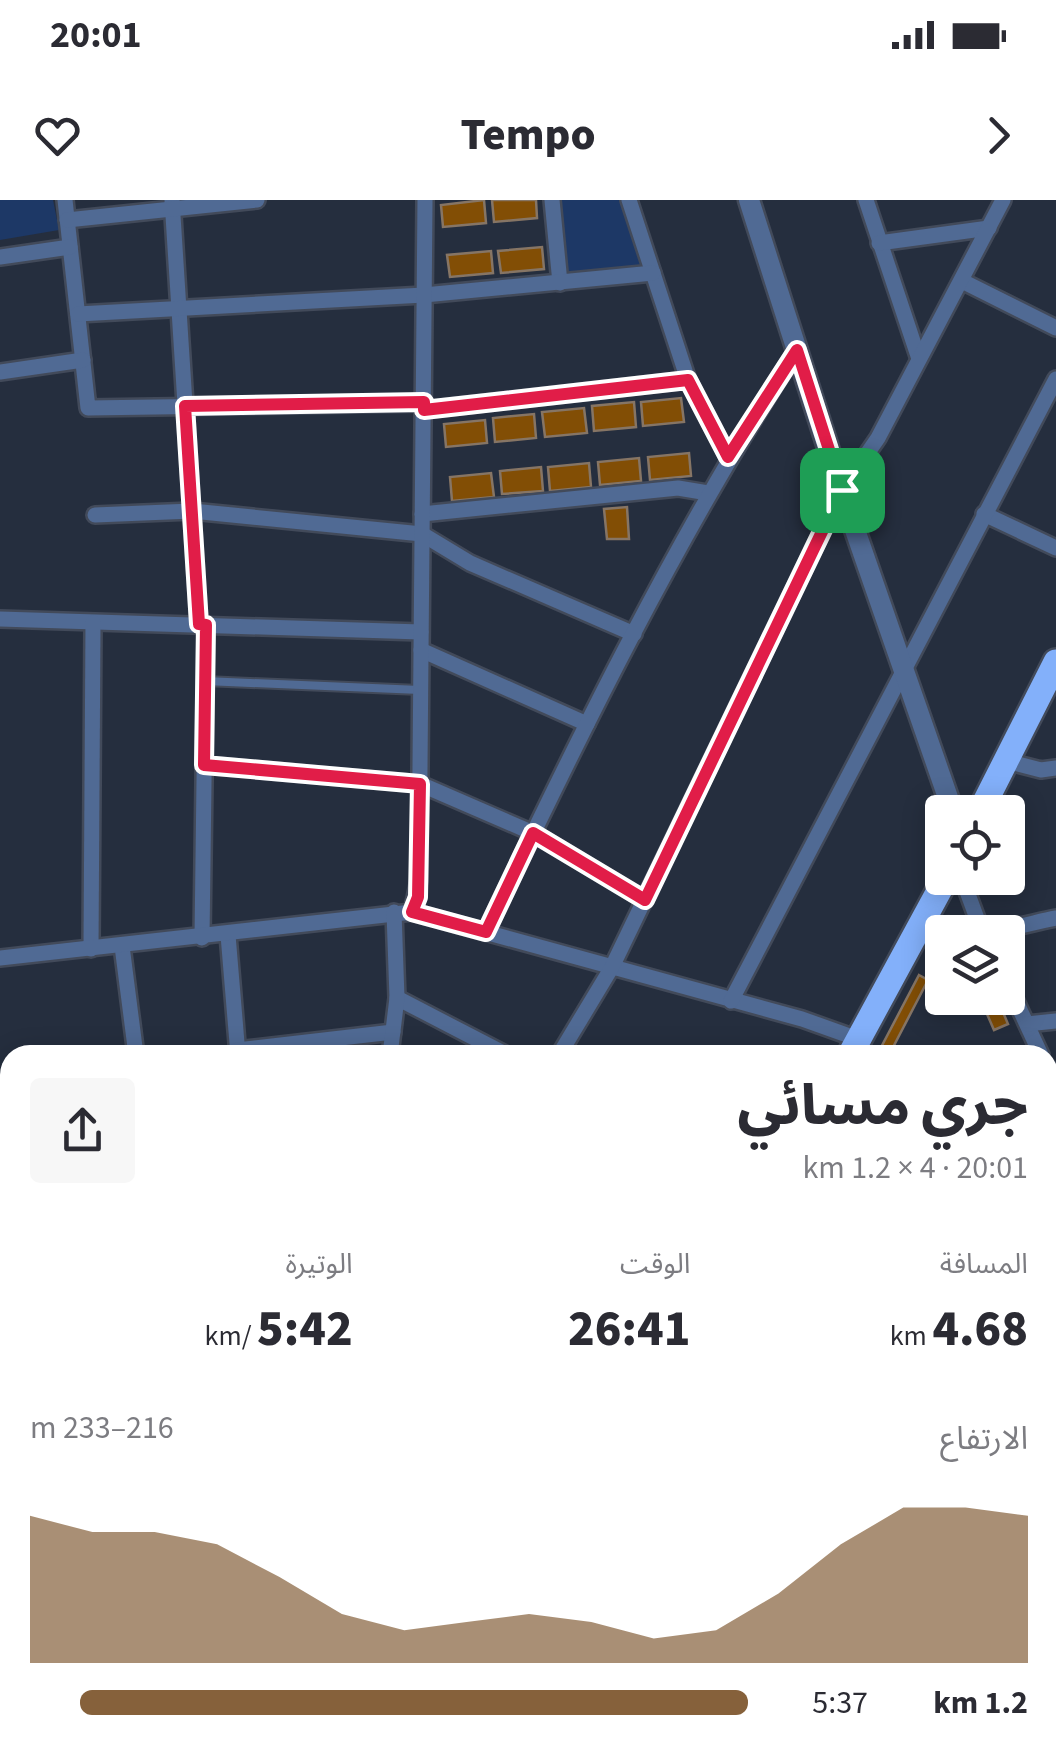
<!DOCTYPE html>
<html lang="ar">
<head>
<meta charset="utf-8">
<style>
	:root { --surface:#fff; --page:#f7f7f7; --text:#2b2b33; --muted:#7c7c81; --accent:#86613b }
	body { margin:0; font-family:"Source Sans 3","Noto Sans Arabic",sans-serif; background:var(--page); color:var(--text); direction:rtl; height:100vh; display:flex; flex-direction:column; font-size:38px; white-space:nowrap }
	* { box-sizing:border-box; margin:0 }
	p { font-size:32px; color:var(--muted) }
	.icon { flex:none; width:55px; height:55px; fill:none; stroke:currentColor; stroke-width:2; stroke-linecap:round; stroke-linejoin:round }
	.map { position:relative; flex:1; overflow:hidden; direction:ltr }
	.panel { position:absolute; left:0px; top:845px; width:1058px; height:718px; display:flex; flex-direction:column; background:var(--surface); border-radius:30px 30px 0 0; box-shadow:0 5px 25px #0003; direction:rtl }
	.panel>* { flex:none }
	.buttons { position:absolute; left:925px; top:595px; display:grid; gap:20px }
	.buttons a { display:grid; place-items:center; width:100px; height:100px; border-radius:10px; background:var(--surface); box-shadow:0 5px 25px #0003; font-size:50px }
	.pin { position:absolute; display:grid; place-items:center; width:85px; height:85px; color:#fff; margin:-42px; border-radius:20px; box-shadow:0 5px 15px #0006 }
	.round { display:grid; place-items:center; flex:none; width:105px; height:105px; border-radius:10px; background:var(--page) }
	.overview { display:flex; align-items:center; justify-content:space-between; height:170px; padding:0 30px }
	h1 { font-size:55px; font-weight:800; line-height:75px }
	.stats { display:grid; grid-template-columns:repeat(3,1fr); gap:15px; height:170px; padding:10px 30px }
	.stats div { display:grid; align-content:center }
	.stats b { font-size:50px; font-weight:800 }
	.stats small { font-size:28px; font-weight:400 }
	.stats p { font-size:28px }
	.chart { height:280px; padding:20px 30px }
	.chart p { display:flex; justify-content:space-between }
	.chart svg { width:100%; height:180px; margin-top:10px; fill:var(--accent); opacity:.7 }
	ul { padding:0 30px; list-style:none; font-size:32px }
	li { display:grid; grid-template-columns:160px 120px 1fr; align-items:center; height:75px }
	li i { height:25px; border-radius:12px; background:var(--accent) }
	.status { display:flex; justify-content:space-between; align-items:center; height:70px; padding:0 50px; background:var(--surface); direction:ltr }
	.status svg { height:28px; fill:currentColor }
	header { display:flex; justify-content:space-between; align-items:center; height:130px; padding:0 30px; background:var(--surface); font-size:45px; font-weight:800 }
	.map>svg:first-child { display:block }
	.green { fill:#1d3866 }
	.building { fill:#824e05; stroke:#867565; stroke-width:2.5 }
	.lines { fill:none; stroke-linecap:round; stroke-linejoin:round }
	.service-casing { stroke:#424a5a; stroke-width:12 }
	.minor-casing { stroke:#424a5a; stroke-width:20 }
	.tertiary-casing { stroke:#424a5a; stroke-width:25 }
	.secondary-casing { stroke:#424a5a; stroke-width:28 }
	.trunk-casing { stroke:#424a5a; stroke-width:30 }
	.service { stroke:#506a94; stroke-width:8 }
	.minor { stroke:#506a94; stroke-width:15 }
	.tertiary { stroke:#506a94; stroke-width:20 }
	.secondary { stroke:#628bcd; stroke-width:22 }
	.trunk { stroke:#83b0fa; stroke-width:25 }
	.route-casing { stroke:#fff; stroke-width:20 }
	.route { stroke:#e11d48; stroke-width:12 }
</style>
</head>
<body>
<div class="status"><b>20:01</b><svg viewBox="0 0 49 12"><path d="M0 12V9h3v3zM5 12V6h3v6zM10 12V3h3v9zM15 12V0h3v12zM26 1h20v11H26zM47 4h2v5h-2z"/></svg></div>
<header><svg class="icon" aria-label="forward" viewBox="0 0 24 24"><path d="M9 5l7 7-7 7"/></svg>Tempo<svg class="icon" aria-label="heart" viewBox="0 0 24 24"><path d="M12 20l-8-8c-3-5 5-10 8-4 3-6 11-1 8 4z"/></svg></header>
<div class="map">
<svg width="1056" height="1561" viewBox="0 0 1056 1561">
	<rect width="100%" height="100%" fill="#252e3e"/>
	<g class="green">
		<polygon points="0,0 53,0 59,30 0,40"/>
		<polygon points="560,0 620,0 641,67 568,73"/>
	</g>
	<g class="building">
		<polygon points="484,0 486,23 443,27 441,5"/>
		<polygon points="492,0 536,0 537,18 494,22"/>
		<polygon points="542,47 544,69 501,73 498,51"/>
		<polygon points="491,51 493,73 450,77 447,55"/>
		<polygon points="681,198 684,222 643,226 641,202"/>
		<polygon points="634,202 636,227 594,231 592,206"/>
		<polygon points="584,208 587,233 545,237 542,212"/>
		<polygon points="534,214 536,238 495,242 493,218"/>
		<polygon points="485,220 487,243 446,247 444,224"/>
		<polygon points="689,253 691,276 650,280 648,257"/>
		<polygon points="639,258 641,281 600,285 598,262"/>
		<polygon points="589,263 591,287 550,291 548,267"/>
		<polygon points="541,267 543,291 502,294 500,271"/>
		<polygon points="491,273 494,297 452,301 450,277"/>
		<polygon points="627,307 629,339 607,339 604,309"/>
		<polygon points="919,775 928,780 889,855 877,855"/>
		<polygon points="980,798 997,798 1008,824 994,830"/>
	</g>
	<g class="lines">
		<defs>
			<polyline id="service" points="205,481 420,490"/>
			<g id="minor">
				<polyline points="65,0 88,208 423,203"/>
				<polyline points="172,0 199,424"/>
				<polyline points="552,0 560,83"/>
				<polyline points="629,0 688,180 728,257"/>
				<polyline points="866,0 919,159"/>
				<polyline points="67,20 257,0"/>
				<polyline points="879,43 989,28"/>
				<polyline points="0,57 70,47"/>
				<polyline points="962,81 1056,128"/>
				<polyline points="78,114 424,95 653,73"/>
				<polyline points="0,172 83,160"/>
				<polyline points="423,210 688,180"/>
				<polyline points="422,314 678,288 708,293"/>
				<polyline points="984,314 1056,348"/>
				<polyline points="95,315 192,311 422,334 470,363 634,434"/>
				<polyline points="0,419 421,432"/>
				<polyline points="421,450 587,524"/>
				<polyline points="1006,561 1041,570 1056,568"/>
				<polyline points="204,565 420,584 533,633 645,700"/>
				<polyline points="962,678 982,732"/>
				<polyline points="412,712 419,680 425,0"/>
				<path d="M486,732C580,533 678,335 797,150"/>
				<polyline points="228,735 238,855"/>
				<polyline points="202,738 206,425"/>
				<path d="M918,740C953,713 950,730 984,731C1007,731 1034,722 1056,718"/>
				<polyline points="122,746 136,855"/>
				<polyline points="91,749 93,423"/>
				<polyline points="0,758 412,712 802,819 858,839"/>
				<polyline points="1008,784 1041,855"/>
				<polyline points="397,798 507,855"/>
				<polyline points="731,801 1056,179"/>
				<polyline points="1027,824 1056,821"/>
				<polyline points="237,850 393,832"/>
				<polyline points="390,855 397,798 394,712"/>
				<polyline points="559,855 612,767 842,290 878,238 1003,0"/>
				<polyline points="1048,868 1056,886"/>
				<polyline points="1048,1152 1056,1151"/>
				<polyline points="1048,1257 1056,1256"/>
				<polyline points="1048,1358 1056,1358"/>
				<polyline points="0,1443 10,1453"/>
				<polyline points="1048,1460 1056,1459"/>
				<polyline points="974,1552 975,1561"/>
				<polyline points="132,1561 137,1552"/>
				<polyline points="834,1561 838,1552"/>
				<polyline points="1042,1561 1056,1560"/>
			</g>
			<g id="tertiary">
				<polyline points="749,0 846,304 953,612"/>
				<polyline points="1048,1030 1056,1029"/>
				<polyline points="1048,1048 1056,1047"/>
			</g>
			<g id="secondary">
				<polyline points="0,1282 10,1302"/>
				<polyline points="0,1339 10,1353"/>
				<polyline points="260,1552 276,1561"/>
				<polyline points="322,1552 339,1561"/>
			</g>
			<g id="trunk">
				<polyline points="980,612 1056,462"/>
				<polyline points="850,855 946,678"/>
				<polyline points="447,1561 453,1552"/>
				<polyline points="481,1561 485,1552"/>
			</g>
		</defs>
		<use href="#service" class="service-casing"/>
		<use href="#minor" class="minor-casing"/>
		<use href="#tertiary" class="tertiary-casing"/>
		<use href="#secondary" class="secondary-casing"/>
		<use href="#trunk" class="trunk-casing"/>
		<use href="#service" class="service"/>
		<use href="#minor" class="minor"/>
		<use href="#tertiary" class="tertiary"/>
		<use href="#secondary" class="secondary"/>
		<use href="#trunk" class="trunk"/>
	</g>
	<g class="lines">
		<defs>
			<polygon id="route" points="797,150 842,290 645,700 533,633 486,732 412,712 418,697 420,584 204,565 206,425 199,424 185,206 424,202 424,210 688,180 728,257"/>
		</defs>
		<use href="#route" class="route-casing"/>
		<use href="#route" class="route"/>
	</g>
</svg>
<div class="buttons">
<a><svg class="icon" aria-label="locate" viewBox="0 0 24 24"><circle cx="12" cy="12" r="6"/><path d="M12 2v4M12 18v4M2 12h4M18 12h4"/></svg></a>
<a><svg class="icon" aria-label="layers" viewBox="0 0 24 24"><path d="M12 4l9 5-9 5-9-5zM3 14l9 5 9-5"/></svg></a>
</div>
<div class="pin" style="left:842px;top:290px;background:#1e9e55"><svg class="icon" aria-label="arrive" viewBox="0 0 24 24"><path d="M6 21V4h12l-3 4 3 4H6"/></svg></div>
<section class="panel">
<div class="overview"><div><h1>جري مسائي</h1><p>20:01 · 4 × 1.2 km</p></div><a class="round"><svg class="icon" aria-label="share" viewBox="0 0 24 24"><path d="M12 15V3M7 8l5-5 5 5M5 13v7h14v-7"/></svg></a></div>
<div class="stats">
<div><p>المسافة</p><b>4.68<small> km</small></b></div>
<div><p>الوقت</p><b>26:41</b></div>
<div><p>الوتيرة</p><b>5:42<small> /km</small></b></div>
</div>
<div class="chart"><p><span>الارتفاع</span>216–233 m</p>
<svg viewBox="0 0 160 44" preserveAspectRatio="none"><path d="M0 44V8L10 12L20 12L30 15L40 23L50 32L60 36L70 34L80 32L90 34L100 38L110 36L120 27L130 15L140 6L150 6L160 8V44z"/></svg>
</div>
<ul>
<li><b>1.2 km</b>5:37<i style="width:93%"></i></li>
</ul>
</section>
</div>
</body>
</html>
